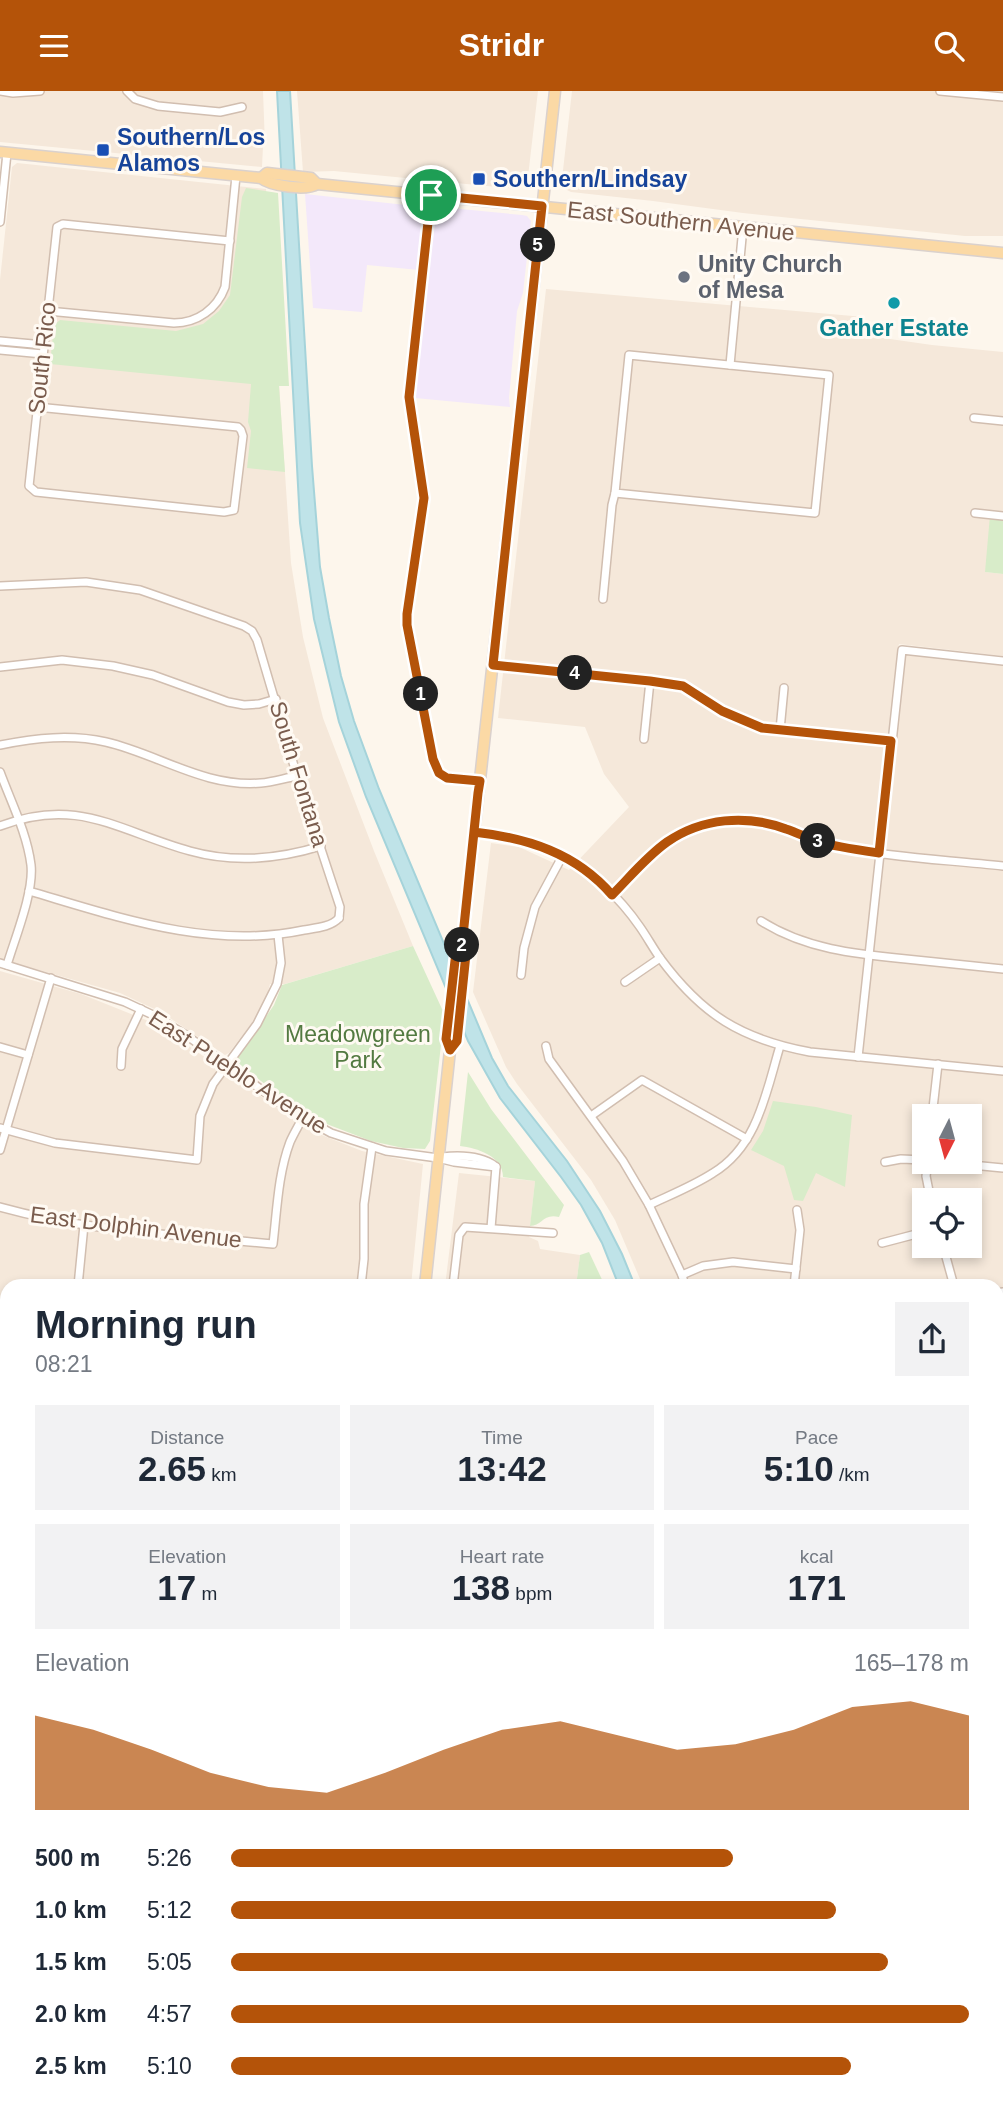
<!DOCTYPE html>
<html lang="en">
<head>
<meta charset="utf-8">
<style>
	:root { --surface:#fff; --page:#f2f2f3; --text:#1f2937; --muted:#747a83; --accent:#b45309 }
	body { margin:0; font-family:Helvetica,sans-serif; background:var(--page); color:var(--text); height:100vh; display:flex; flex-direction:column; font-size:26px; white-space:nowrap }
	* { box-sizing:border-box; margin:0 }
	p { font-size:23px; color:var(--muted) }
	.icon { flex:none; width:38px; height:38px; fill:none; stroke:currentColor; stroke-width:2; stroke-linecap:round; stroke-linejoin:round }
	.map { position:relative; flex:1; overflow:hidden }
	.panel { position:absolute; left:0px; top:1188px; width:1004px; height:831px; display:flex; flex-direction:column; background:var(--surface); border-radius:21px 21px 0 0; box-shadow:0 4px 10px #0003 }
	.panel>* { flex:none }
	.needle { width:46px; rotate:186deg }
	.fabs { position:absolute; left:912px; top:1013px; display:grid; gap:14px }
	.fabs a { display:grid; place-items:center; width:70px; height:70px; border-radius:0px; background:var(--surface); box-shadow:0 4px 10px #0003; font-size:35px }
	.pin { position:absolute; display:grid; place-items:center; width:60px; height:60px; color:#fff; margin:-30px; border:4px solid #fff; border-radius:50%; box-shadow:0 2px 7px #0007 }
	.km { position:absolute; width:35px; height:35px; margin:-18px; border-radius:50%; background:#222; color:#fff; font-size:19px; line-height:35px; text-align:center }
	.round { display:grid; place-items:center; flex:none; width:74px; height:74px; border-radius:0px; background:var(--page) }
	.overview { display:flex; align-items:center; justify-content:space-between; height:119px; padding:0 35px }
	h1 { font-size:38px; font-weight:700; line-height:52px }
	.figures { display:grid; grid-template-columns:repeat(3,1fr); gap:10px; height:119px; padding:7px 35px }
	.figures div { display:grid; align-content:center; border-radius:0px; background:var(--page); text-align:center }
	.figures b { font-size:35px; font-weight:700 }
	.figures small { font-size:19px; font-weight:400 }
	.figures p { font-size:19px }
	.chart { height:196px; padding:14px 35px }
	.chart p { display:flex; justify-content:space-between }
	.chart svg { width:100%; height:126px; margin-top:7px; fill:var(--accent); opacity:.7 }
	ul { padding:0 35px; list-style:none; font-size:23px }
	li { display:grid; grid-template-columns:112px 84px 1fr; align-items:center; height:52px }
	li i { height:18px; border-radius:9px; background:var(--accent) }
	header { display:flex; justify-content:space-between; align-items:center; height:91px; padding:0 35px; background:var(--accent); color:#fff; font-size:32px; font-weight:700 }
	.map>svg:first-child { display:block }
	.residential { fill:#f5e8da; fill-rule:evenodd }
	.education { fill:#f3e8fa }
	.green { fill:#d8ecc9 }
	.water { fill:#bfe3e8; stroke:#a5d3da; stroke-width:2 }
	.lines { fill:none; stroke-linecap:round; stroke-linejoin:round }
	.canal { stroke:#bfe3e8; stroke-width:7 }
	.minor-casing { stroke:#d1beb0; stroke-width:10 }
	.major-casing { stroke:#dad1cd; stroke-width:13 }
	.minor { stroke:#fff; stroke-width:7 }
	.major { stroke:#fbd9a5; stroke-width:10 }
	.route-casing { stroke:#fff; stroke-width:14 }
	.route { stroke:#b45309; stroke-width:9 }
	.transit-dot { fill:#1a4fb4; stroke:#fffaf3; stroke-width:2.5 }
	.worship-dot { fill:#6b7280; stroke:#fffaf3; stroke-width:2.5 }
	.culture-dot { fill:#0f9aa8; stroke:#fffaf3; stroke-width:2.5 }
	.labels { text-anchor:middle; dominant-baseline:central; stroke-width:6; stroke-linejoin:round; paint-order:stroke }
	.transit-label { font-size:23px; font-weight:bold; fill:#164399; stroke:#fffaf3; text-anchor:start }
	.street-label { font-size:23px; fill:#7a5c4d; stroke:#fffaf3 }
	.worship-label { font-size:23px; font-weight:bold; fill:#5b616d; stroke:#fffaf3; text-anchor:start }
	.culture-label { font-size:23px; font-weight:bold; fill:#0d838f; stroke:#fffaf3 }
	.park-label { font-size:23px; fill:#537a41; stroke:#fffaf3 }
</style>
</head>
<body>
<header><svg class="icon" aria-label="menu" viewBox="0 0 24 24"><path d="M4 6h16M4 12h16M4 18h16"/></svg>Stridr<svg class="icon" aria-label="search" viewBox="0 0 24 24"><circle cx="10" cy="10" r="6"/><path d="M15 15l6 6"/></svg></header>
<div class="map">
<svg width="1003" height="2018" viewBox="0 0 1003 2018">
	<rect width="100%" height="100%" fill="#fdf6ec"/>
	<g class="residential">
		<polygon points="0,0 263,0 265,54 263,55 262,76 0,51"/>
		<polygon points="297,0 538,0 527,94 518,98 334,80 303,81"/>
		<polygon points="572,0 1003,0 1003,145 965,145 743,122 653,110 571,101 565,98 562,88"/>
		<polygon points="17,72 266,98 291,472 303,546 323,627 374,760 413,855 285,893 270,893 266,908 251,933 229,962 225,964 161,921 120,902 0,868 0,189 12,76"/>
		<path d="M546,198L864,226L862,244L932,254L1003,261V425L985,481L1003,483V565L899,553L897,562L1003,574V1782L998,1781V1195H643L615,1129L591,1089L517,993L506,976L473,901L491,752L519,756L569,779L629,716L604,683L585,636L498,627ZM924,1026H970V1071H924ZM924,1110H970V1155H924Z"/>
		<polygon points="0,880 81,903 146,929 183,951 309,1039 362,1060 423,1073 411,1195 7,1195 7,1686 0,1685"/>
		<polygon points="459,1082 535,1090 529,1146 538,1150 540,1158 580,1164 576,1195 445,1195"/>
		<polygon points="0,1706 7,1707 7,2012 324,2013 324,2018 0,2018"/>
		<polygon points="998,1988 1003,1995 1003,2018 343,2018 344,2012 998,2012"/>
	</g>
	<g class="education">
		<polygon points="305,103 424,116 425,121 419,179 367,174 362,221 313,217"/>
		<polygon points="440,116 522,124 527,125 531,130 523,202 517,220 509,307 510,316 415,307 435,121"/>
	</g>
	<g class="green">
		<polygon points="246,97 278,102 289,295 279,295 285,381 247,377 251,340 248,331 251,293 50,273 54,234 60,229 176,240 203,233 219,220 230,204 242,106"/>
		<polygon points="990,424 1003,425 1003,483 985,481"/>
		<polygon points="413,855 442,918 445,919 430,1050 425,1058 403,1057 371,1050 324,1032 280,1005 238,972 238,966 274,914 282,894"/>
		<path d="M468,981L491,1018L564,1114L559,1126C543,1122 542,1135 530,1135L535,1090L503,1086C503,1065 477,1057 460,1055Z"/>
		<polygon points="773,1010 816,1016 852,1024 845,1096 816,1082 803,1110 794,1109 784,1075 751,1059 763,1040"/>
		<polygon points="589,1161 605,1195 576,1195 580,1164"/>
	</g>
	<polygon class="water" points="277,0 290,0 312,375 320,476 329,527 341,585 354,630 379,698 492,967 508,995 567,1070 600,1120 622,1163 635,1195 619,1195 602,1152 581,1114 561,1086 500,1007 468,950 366,706 339,631 314,528 300,432"/>
	<g class="lines">
		<polyline class="canal" points="998,1950 1003,1958"/>
		<defs>
			<g id="minor">
				<polyline points="0,0 13,2 40,0"/>
				<polyline points="127,0 135,8 158,15 220,21 242,16"/>
				<polyline points="940,0 1003,6"/>
				<polyline points="431,104 409,306 424,407 406,523 407,534 433,668 439,682 447,687 480,690"/>
				<polyline points="0,131 7,62"/>
				<path d="M48,220L174,232C197,232 217,218 225,196L236,85"/>
				<polyline points="0,250 44,254"/>
				<polyline points="0,259 43,263"/>
				<polygon points="629,264 829,284 815,422 615,402"/>
				<polyline points="730,274 743,136"/>
				<polyline points="37,316 238,336 241,339 243,345 234,419 224,421 36,401 29,395 57,136 63,133 230,150"/>
				<polyline points="974,327 1003,330"/>
				<polyline points="975,422 1003,425"/>
				<polyline points="0,495 86,491 140,499 244,535 252,540 257,549 297,685 340,816 339,827"/>
				<polyline points="603,508 612,414 615,402"/>
				<polyline points="493,574 650,590 683,595 722,620 762,637 892,650"/>
				<polyline points="0,576 62,569 113,575 153,584 228,611 244,614 259,613 276,608"/>
				<polyline points="780,639 784,597"/>
				<polyline points="644,648 650,590"/>
				<path d="M0,654C36,647 70,643 106,651C158,663 205,697 261,692C273,691 285,687 297,685"/>
				<path d="M0,681C11,711 27,742 31,774C34,801 15,847 7,874"/>
				<path d="M0,735C78,705 118,740 190,760C233,772 279,768 321,755"/>
				<path d="M474,741C504,745 534,749 562,764C592,780 620,807 640,836C647,846 653,857 660,867C702,924 741,948 810,961L1003,980"/>
				<path d="M29,800C118,826 210,859 304,839C316,837 331,836 339,827"/>
				<path d="M612,804C654,761 691,719 757,730C787,735 814,751 844,757C896,767 950,769 1003,775"/>
				<path d="M761,830C805,858 855,863 906,868C938,871 971,875 1003,878"/>
				<polyline points="0,872 125,911 153,924 186,944 291,1020 331,1042 386,1060 438,1067 454,1071 496,1076"/>
				<polyline points="521,884 524,857 535,816 563,764"/>
				<polyline points="625,891 660,867"/>
				<polyline points="546,955 549,968 623,1070 649,1114 682,1184 685,1195"/>
				<polyline points="0,956 28,964"/>
				<polyline points="858,966 902,559 1003,570"/>
				<polyline points="121,975 122,958 141,918"/>
				<polyline points="591,1025 642,989 747,1048"/>
				<polyline points="932,1026 938,973"/>
				<polyline points="0,1037 55,1052 197,1069 200,1025 213,993 257,933 277,893 281,872 278,844"/>
				<polyline points="0,1059 51,887"/>
				<path d="M442,1066C460,1064 480,1064 495,1075"/>
				<polyline points="885,1071 901,1068 924,1069"/>
				<polyline points="928,1071 926,1085 931,1110"/>
				<polyline points="941,1071 1003,1077"/>
				<path d="M649,1114C670,1104 693,1095 713,1082C758,1055 766,1001 780,955"/>
				<path d="M0,1116C89,1141 182,1144 273,1153C277,1119 278,1083 290,1051C294,1042 299,1034 303,1026"/>
				<polyline points="491,1137 496,1076"/>
				<polyline points="882,1152 924,1141"/>
				<polyline points="943,1155 954,1195"/>
				<polyline points="682,1184 703,1175 733,1171 796,1178"/>
				<polyline points="78,1195 84,1134"/>
				<polyline points="361,1195 364,1168 364,1113 372,1056"/>
				<polyline points="453,1195 459,1144 465,1136 553,1142"/>
				<polyline points="794,1195 800,1139 797,1119"/>
				<polyline points="998,1202 1003,1201"/>
				<polyline points="0,1264 7,1265"/>
				<polyline points="998,1281 1003,1281"/>
				<polyline points="998,1359 1003,1359"/>
				<polyline points="998,1434 1003,1434"/>
				<polyline points="998,1511 1003,1511"/>
				<polyline points="1003,1817 1001,1844 1003,1855"/>
				<polyline points="387,2012 431,2018"/>
				<polyline points="740,2012 746,2018"/>
				<polyline points="859,2012 865,2018"/>
				<polyline points="959,2012 963,2018"/>
				<polyline points="625,2018 626,2012"/>
			</g>
			<g id="major">
				<path d="M0,61L261,87C271,95 306,100 317,93"/>
				<polyline points="261,87 267,82 311,87 317,93 1003,162"/>
				<polyline points="450,959 457,949 458,938 466,863 462,854 555,0"/>
				<polyline points="425,1195 450,959 446,948 456,861 462,854"/>
				<polyline points="0,1696 7,1696"/>
				<polyline points="998,1797 1003,1797"/>
				<polyline points="333,2018 334,2012"/>
			</g>
		</defs>
		<use href="#minor" class="minor-casing"/>
		<use href="#major" class="major-casing"/>
		<use href="#minor" class="minor"/>
		<use href="#major" class="major"/>
	</g>
	<g class="lines">
		<defs>
			<path id="route" d="M431,104L409,306L424,407L407,523V534L433,668L439,682L447,687L480,690L478,702L462,854L456,861L446,948L450,959L457,950L466,863L462,854L474,741C527,747 576,762 612,804C630,786 646,766 667,751C702,727 746,723 786,738C796,741 805,746 816,750C836,756 858,759 879,762L891,650L762,637L722,620L683,595L650,590L493,574L542,115L431,104"/>
		</defs>
		<use href="#route" class="route-casing"/>
		<use href="#route" class="route"/>
	</g>
	<g class="transit-dot">
		<rect x="96" y="52" width="14" height="14" rx="3.5"/>
		<rect x="472" y="81" width="14" height="14" rx="3.5"/>
	</g>
	<circle class="worship-dot" cx="684" cy="186" r="7"/>
	<circle class="culture-dot" cx="894" cy="212" r="7"/>
	<g class="labels">
		<g class="transit-label">
			<text x="117" y="46">Southern/Los<tspan x="117" dy="26">Alamos</tspan></text>
			<text x="493" y="88">Southern/Lindsay</text>
		</g>
		<g class="street-label">
			<text transform="translate(681 130) rotate(6)">East Southern Avenue</text>
			<text transform="translate(42 267) rotate(-84)">South Rico</text>
			<text transform="translate(299 683) rotate(73)">South Fontana</text>
			<text transform="translate(238 981) rotate(33)">East Pueblo Avenue</text>
			<text transform="translate(136 1136) rotate(7)">East Dolphin Avenue</text>
		</g>
		<g class="worship-label">
			<text x="698" y="173">Unity Church<tspan x="698" dy="26">of Mesa</tspan></text>
		</g>
		<g class="culture-label">
			<text x="894" y="237">Gather Estate</text>
		</g>
		<g class="park-label">
			<text x="358" y="943">Meadowgreen<tspan x="358" dy="26">Park</tspan></text>
		</g>
	</g>
</svg>
<div class="fabs">
<a><svg class="needle" viewBox="-14 -14 28 28"><path d="M0-13l5 13h-10z" fill="#e53935"/><path d="M0 13l5-13h-10z" fill="#747a83"/></svg></a>
<a><svg class="icon" aria-label="locate" viewBox="0 0 24 24"><circle cx="12" cy="12" r="6"/><path d="M12 2v4M12 18v4M2 12h4M18 12h4"/></svg></a>
</div>
<div class="pin" style="left:431px;top:104px;background:#1e9e55"><svg class="icon" aria-label="arrive" viewBox="0 0 24 24"><path d="M6 21V4h12l-3 4 3 4H6"/></svg></div>
<b class="km" style="left:421px;top:603px">1</b>
<b class="km" style="left:462px;top:854px">2</b>
<b class="km" style="left:818px;top:750px">3</b>
<b class="km" style="left:575px;top:582px">4</b>
<b class="km" style="left:538px;top:154px">5</b>
<section class="panel">
<div class="overview"><div><h1>Morning run</h1><p>08:21</p></div><a class="round"><svg class="icon" aria-label="share" viewBox="0 0 24 24"><path d="M12 15V3M7 8l5-5 5 5M5 13v7h14v-7"/></svg></a></div>
<div class="figures">
<div><p>Distance</p><b>2.65<small> km</small></b></div>
<div><p>Time</p><b>13:42</b></div>
<div><p>Pace</p><b>5:10<small> /km</small></b></div>
</div>
<div class="figures">
<div><p>Elevation</p><b>17<small> m</small></b></div>
<div><p>Heart rate</p><b>138<small> bpm</small></b></div>
<div><p>kcal</p><b>171</b></div>
</div>
<div class="chart"><p><span>Elevation</span>165–178 m</p>
<svg viewBox="0 0 160 44" preserveAspectRatio="none"><path d="M0 44V11L10 16L20 23L30 31L40 36L50 38L60 31L70 23L80 16L90 13L100 18L110 23L120 21L130 16L140 8L150 6L160 11V44z"/></svg>
</div>
<ul>
<li><b>500 m</b>5:26<i style="width:68%"></i></li>
<li><b>1.0 km</b>5:12<i style="width:82%"></i></li>
<li><b>1.5 km</b>5:05<i style="width:89%"></i></li>
<li><b>2.0 km</b>4:57<i style="width:100%"></i></li>
<li><b>2.5 km</b>5:10<i style="width:84%"></i></li>
</ul>
</section>
</div>
</body>
</html>
